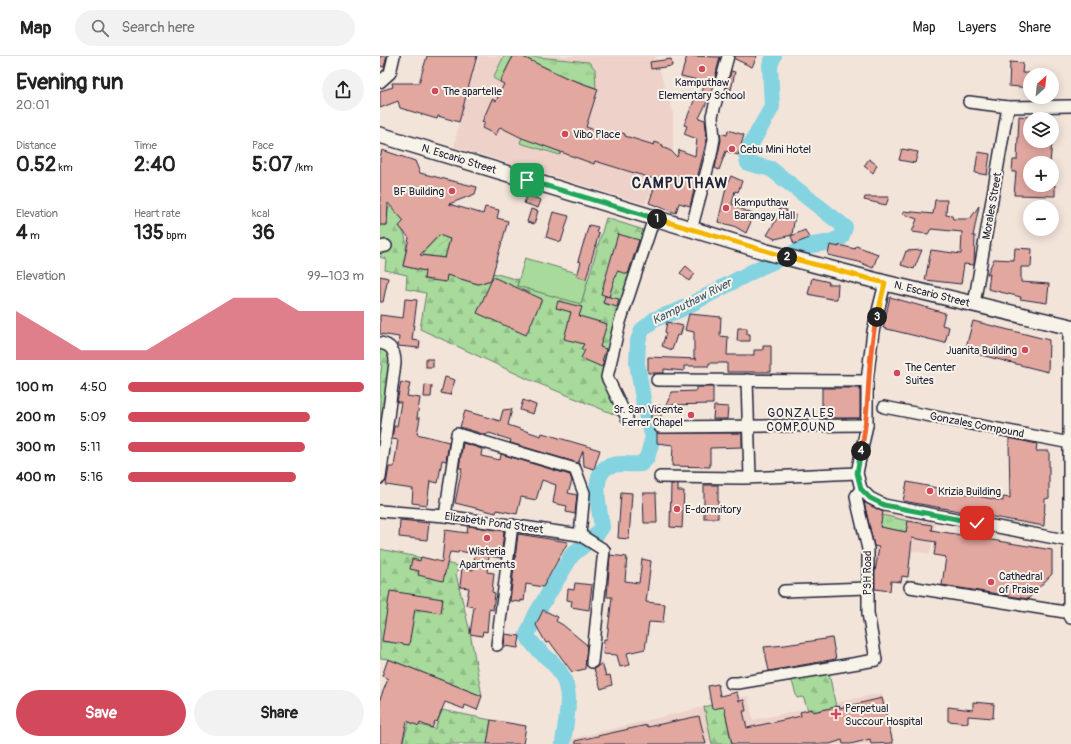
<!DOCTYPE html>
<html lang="en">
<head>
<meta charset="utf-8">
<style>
	:root { --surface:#fff; --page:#f2f2f2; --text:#222; --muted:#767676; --line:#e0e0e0; --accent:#d1495b }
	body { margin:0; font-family:Pangolin,sans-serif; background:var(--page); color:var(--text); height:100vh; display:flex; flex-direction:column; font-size:15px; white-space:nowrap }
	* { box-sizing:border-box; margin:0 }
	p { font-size:13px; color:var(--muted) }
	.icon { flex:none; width:22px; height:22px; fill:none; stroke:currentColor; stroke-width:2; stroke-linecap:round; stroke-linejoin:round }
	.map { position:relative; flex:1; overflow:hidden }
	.sheet { display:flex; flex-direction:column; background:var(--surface); width:380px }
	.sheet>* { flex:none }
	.needle { width:26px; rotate:27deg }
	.tools { position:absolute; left:643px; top:12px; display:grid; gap:8px }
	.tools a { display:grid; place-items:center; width:36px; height:36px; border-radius:50%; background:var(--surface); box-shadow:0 2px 10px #0003; font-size:20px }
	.pin { position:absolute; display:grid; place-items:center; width:34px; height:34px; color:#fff; margin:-17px; border-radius:8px; box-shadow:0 2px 6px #0006 }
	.km { position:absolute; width:20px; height:20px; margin:-10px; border-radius:50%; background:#222; color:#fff; font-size:11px; line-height:20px; text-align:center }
	.round { display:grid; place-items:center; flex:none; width:42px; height:42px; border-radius:21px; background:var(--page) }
	.head { display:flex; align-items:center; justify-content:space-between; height:68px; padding:0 16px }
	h1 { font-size:22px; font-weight:800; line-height:30px }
	.figures { display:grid; grid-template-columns:repeat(3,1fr); gap:6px; height:68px; padding:4px 16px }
	.figures div { display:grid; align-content:center }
	.figures b { font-size:20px; font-weight:800 }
	.figures small { font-size:11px; font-weight:400 }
	.figures p { font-size:11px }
	.chart { height:112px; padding:8px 16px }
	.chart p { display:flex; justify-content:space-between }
	.chart svg { width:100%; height:72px; margin-top:4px; fill:var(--accent); opacity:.7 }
	.primary-button { display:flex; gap:8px; margin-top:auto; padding:8px 16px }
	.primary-button a { flex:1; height:46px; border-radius:24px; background:var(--accent); color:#fff; font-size:16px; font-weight:800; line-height:46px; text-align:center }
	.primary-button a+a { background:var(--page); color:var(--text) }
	ul { padding:0 16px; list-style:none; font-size:13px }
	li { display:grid; grid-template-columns:64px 48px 1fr; align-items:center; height:30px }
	li i { height:10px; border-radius:5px; background:var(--accent) }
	header { display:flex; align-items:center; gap:24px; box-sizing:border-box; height:56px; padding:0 20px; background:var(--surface); border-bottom:1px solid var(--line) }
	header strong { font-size:19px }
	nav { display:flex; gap:22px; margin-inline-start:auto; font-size:14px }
	.search { width:280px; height:36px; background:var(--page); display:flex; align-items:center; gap:10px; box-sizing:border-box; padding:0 14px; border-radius:22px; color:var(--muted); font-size:15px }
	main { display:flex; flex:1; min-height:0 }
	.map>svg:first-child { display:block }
	.built { fill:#eed2c9 }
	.grass { fill:#a8da9b; stroke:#657e6b }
	.forest { fill:url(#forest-firs); stroke:#657e6b }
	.park { fill:url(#park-tufts); stroke:#657e6b }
	.garden { fill:url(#garden-furrows); stroke:#657e6b }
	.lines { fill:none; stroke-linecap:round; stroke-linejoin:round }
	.river { stroke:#83d3e0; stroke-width:16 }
	.building { fill:#e2a8a0; stroke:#22223b; fill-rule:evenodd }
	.street-casing { stroke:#22223b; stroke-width:14 }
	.secondary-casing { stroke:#22223b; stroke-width:18 }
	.street { stroke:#f7f3e8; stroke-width:11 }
	.secondary { stroke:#f7f3e8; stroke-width:15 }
	.split-1-casing { stroke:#fff; stroke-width:8 }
	.split-2-casing { stroke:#fff; stroke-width:8 }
	.split-3-casing { stroke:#fff; stroke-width:8 }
	.split-4-casing { stroke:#fff; stroke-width:8 }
	.split-5-casing { stroke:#fff; stroke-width:8 }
	.split-1 { stroke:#22a559; stroke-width:5 }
	.split-2 { stroke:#f5b400; stroke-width:5 }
	.split-3 { stroke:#f5b400; stroke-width:5 }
	.split-4 { stroke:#f0652b; stroke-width:5 }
	.split-5 { stroke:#22a559; stroke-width:5 }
	.poi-dot { fill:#d1495b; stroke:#f7f3e8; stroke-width:1.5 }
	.labels { text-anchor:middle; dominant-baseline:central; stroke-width:4; stroke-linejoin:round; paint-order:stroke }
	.poi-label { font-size:11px; fill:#22223b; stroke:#f7f3e8; text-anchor:start }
	.street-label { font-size:11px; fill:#22223b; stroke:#f7f3e8 }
	.water-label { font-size:12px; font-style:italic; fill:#3f576d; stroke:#f7f3e8 }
	.neighbourhood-label { font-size:12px; letter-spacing:1px; fill:#22223b; stroke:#f7f3e8 }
	.district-label { font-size:15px; font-weight:bold; letter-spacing:1px; fill:#22223b; stroke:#f7f3e8 }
</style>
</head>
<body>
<header>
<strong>Map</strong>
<div class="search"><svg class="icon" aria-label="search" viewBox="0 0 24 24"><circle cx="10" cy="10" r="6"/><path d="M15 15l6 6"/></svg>Search here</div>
<nav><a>Map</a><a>Layers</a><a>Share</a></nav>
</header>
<main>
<section class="sheet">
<div class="head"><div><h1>Evening run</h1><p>20:01</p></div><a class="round"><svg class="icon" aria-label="share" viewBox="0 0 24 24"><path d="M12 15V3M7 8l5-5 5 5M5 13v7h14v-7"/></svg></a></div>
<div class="figures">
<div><p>Distance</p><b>0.52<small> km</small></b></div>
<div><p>Time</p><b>2:40</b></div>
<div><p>Pace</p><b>5:07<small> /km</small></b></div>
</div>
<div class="figures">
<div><p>Elevation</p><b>4<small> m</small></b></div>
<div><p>Heart rate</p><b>135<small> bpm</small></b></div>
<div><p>kcal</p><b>36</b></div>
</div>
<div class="chart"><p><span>Elevation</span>99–103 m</p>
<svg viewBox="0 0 160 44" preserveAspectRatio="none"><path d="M0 44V14L10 22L20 30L30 38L40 38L50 38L60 38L70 30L80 22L90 14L100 6L110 6L120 6L130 14L140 14L150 14L160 14V44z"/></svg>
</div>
<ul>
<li><b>100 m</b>4:50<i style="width:100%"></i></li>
<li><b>200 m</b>5:09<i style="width:77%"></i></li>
<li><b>300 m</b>5:11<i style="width:75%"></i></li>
<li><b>400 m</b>5:16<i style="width:71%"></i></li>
</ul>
<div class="primary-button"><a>Save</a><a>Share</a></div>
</section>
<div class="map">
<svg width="691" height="688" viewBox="0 0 691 688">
	<defs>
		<pattern id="forest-firs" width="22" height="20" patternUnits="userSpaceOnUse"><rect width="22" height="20" fill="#a8da9b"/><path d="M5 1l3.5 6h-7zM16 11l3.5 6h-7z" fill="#90bb86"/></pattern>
		<pattern id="park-tufts" width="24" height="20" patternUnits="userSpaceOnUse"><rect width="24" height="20" fill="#a8da9b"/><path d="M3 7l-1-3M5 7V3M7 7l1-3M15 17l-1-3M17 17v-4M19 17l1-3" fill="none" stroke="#90bb86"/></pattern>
		<pattern id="garden-furrows" width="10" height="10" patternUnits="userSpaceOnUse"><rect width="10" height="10" fill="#a8da9b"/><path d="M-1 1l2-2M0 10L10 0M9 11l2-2" fill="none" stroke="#90bb86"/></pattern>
	</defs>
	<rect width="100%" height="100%" fill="#f3e4da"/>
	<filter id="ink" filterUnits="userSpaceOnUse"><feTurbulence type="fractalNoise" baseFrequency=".025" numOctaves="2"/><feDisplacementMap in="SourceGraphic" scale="8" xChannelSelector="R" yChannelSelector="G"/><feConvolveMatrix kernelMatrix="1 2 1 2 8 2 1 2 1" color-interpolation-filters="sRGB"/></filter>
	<g filter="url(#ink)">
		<g class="built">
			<polygon points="99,0 275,0 293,56 293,98 265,148 74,91 79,66"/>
			<polygon points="306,0 345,0 336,34 299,25"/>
			<polygon points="491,444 556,464 550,498 532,495 528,521 522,520 521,526 511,525 510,535 489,533 479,447"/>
			<polygon points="502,637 515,688 186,688 186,684 368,640 373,664"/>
		</g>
		<g class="grass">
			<polygon points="124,0 133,0 120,26 113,22"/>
			<polygon points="142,81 181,96 180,99 140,87"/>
			<polygon points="145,202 197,217 197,220 208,224 201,249 137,230"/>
		</g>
		<g class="forest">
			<path d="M12,148L24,159L21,162L24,165L19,170C30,183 26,194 23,210L45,215L66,226L67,219L98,228L111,224L113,217L139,224L137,230L201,248L226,162L270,176L226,325L241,361L150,324L40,273L46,237L26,233L27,219L5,214L6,203L0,201V169H7L8,153Z"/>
			<polygon points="0,293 6,294 12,302 3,364 0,364 0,320 2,309 0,308"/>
			<polygon points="0,493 79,510 76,518 90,576 102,640 8,603 0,602"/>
			<polygon points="447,607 456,651 433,656 432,653 428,654 423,641 417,642 412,625 400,626 398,619"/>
			<polygon points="343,646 352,688 332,688 324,651"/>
			<polygon points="62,654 111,664 107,688 22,688 29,666 55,673"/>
		</g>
		<g class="park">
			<polygon points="146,0 209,6 215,13 216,32 187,22 145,2"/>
			<polygon points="502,459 528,465 526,476 500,471"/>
		</g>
		<polygon class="garden" points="59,179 70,183 65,202 43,199 44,189 47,192"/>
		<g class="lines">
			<path class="river" d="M183,688C186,658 197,631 172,606C163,598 153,591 147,579L156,558L192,499L216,479L222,471C220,455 208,413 233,409C242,407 252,409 261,408L267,402L273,381L265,355L257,307L258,285L262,274L275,263L300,254L381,211L431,189L446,187L461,182L465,171L391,113L368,107L366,97L392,51L390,9L394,0"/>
		</g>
		<g class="building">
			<polygon points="0,0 7,0 4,11 0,10"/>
			<polygon points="47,0 97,0 79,66 58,60 57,63 20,52 18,45 0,52 0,35 13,31 12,27 39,27"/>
			<polygon points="133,0 141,0 187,22 218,33 206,71 235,81 236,75 245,78 245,80 274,89 275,86 283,89 282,91 291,95 297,101 299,94 315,100 317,83 304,78 307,70 304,69 316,40 319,42 326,26 301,20 307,0 340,1 331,38 319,62 325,64 327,83 310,150 299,147 296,157 269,147 277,124 215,105 214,108 142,82 120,71 116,79 102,72 105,67 102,66 109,50 112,43 116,45 124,28 120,26"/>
			<polygon points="355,0 377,0 372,11 355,3"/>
			<polygon points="291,3 292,10 271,13 270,6"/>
			<polygon points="630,6 643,7 642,17 650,17 650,32 629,30"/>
			<polygon points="351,15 355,16 351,34 347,32"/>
			<polygon points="639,60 650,61 650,85 672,85 670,107 650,107 650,129 675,129 675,140 634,139 636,116 632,116 633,104 637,104"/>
			<polygon points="348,74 364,79 358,99 346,95 339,114 335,112 341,84 340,77 347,79"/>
			<polygon points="522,93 538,96 535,107 519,104"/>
			<path d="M2,94L35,105L40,117L97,131L95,138L69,148L103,158L105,151L119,154L117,162L128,165L111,224L98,228L67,219L66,226L44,223L45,215L23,210L29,182L19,170L24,165L8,147L7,169H0V102ZM59,179L70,183L65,202L40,199Z"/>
			<polygon points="598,96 610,98 607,119 595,117"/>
			<polygon points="489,103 497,109 493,117 484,110"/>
			<polygon points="351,120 362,125 358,136 355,135 352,148 374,159 366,177 354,170 338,166 347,128"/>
			<polygon points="147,139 161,144 158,152 144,147"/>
			<polygon points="485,141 509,141 506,149 484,144"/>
			<polygon points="555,144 567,144 566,159 572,160 573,163 590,163 599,150 593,180 595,180 594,209 584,208 581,228 545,224 551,194 581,198 582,176 551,173 548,178 532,176 537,163 523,158 523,155 553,158"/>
			<polygon points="400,152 407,154 406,157 415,159 412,179 395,183 387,179 395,166"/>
			<polygon points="151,153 158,155 154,168 147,166"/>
			<polygon points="173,156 189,160 181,186 166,181"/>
			<polygon points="209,169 218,171 216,176 219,177 206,223 197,220 201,206 198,205"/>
			<polygon points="425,174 429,182 414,188 411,180"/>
			<polygon points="238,178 259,184 248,218 237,215 229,241 221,238"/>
			<polygon points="450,189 459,191 459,189 475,193 476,190 498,198 493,212 479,206 448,199"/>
			<polygon points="635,192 652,193 651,211 641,211 641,226 669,228 667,247 640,243 641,241 608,233 610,218 607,218 614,203 634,204"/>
			<polygon points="542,194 534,213 521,209 526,195"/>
			<polygon points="306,210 315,218 309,225 300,217"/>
			<polygon points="0,220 8,222 3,246 0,246"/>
			<polygon points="113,221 162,243 146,279 97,257"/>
			<polygon points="432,222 449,226 448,228 458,228 457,243 451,243 428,238"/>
			<polygon points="225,240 239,243 237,251 223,247"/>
			<polygon points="510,241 565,257 562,269 569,271 565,287 503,272"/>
			<polygon points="25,243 37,244 32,284 40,285 39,292 18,290 19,281 0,278 0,259 23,262"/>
			<polygon points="178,245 202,251 199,260 227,268 220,291 226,293 222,305 224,305 222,311 201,302 205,294 201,293 204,288 184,283 191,256 176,252"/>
			<polygon points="309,258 341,261 340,280 348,281 347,299 374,299 374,294 383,294 383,290 391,290 391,316 347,316 347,307 329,307 329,310 304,310 304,315 284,313 284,317 268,317 268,301 317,303 314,302 314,276 305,274"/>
			<polygon points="593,265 669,284 668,316 585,295"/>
			<polygon points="287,266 303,270 300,280 297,279 292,294 282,290 286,277 285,276"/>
			<polygon points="358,272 367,272 367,278 370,278 370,285 357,285"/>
			<rect x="46" y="303" width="7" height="8"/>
			<polygon points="65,321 75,324 70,339 61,337"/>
			<polygon points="21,326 30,328 27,340 40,342 37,362 40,362 37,378 69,386 66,405 62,404 58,427 50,425 47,449 32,447 33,433 6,429 9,411 14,411 18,384 12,383 14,370 17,370 21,346 17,346"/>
			<polygon points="45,329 52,330 51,341 44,341"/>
			<polygon points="316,331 333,331 333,348 286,349 292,336 316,335"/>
			<rect x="442" y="332" width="38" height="30"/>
			<polygon points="143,344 156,349 153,358 140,354"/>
			<polygon points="271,349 281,350 281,364 271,363"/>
			<polygon points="334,350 348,351 347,363 333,363"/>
			<polygon points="132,353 128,369 161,380 162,377 220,394 214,413 204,410 203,395 198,407 130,387 131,384 109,377 106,379 80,371 85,355 120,365 123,354"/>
			<polygon points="277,377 362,377 362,391 330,392 330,411 292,410 293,389 277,387"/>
			<polygon points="629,382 657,388 656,395 669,395 669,442 665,443 664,470 523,445 527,426 623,445 623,441 630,442"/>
			<polygon points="83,387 102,393 101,400 120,404 121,398 190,419 192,425 188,437 197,439 195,458 186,456 187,450 173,447 176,429 162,424 156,444 141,441 137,458 117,454 116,457 75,447 82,412 79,412"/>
			<polygon points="291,428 298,428 298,435 304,435 302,472 290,471"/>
			<rect x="324" y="429" width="14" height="33"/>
			<polygon points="241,436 252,437 249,483 238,482"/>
			<polygon points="263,437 276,437 277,467 264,467"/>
			<polygon points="484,446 503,456 500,471 526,476 528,465 552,469 551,474 672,494 672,518 648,543 562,529 566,501 554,499 556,486 532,482 528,521 522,520 521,526 511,525 510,535 495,533 495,516 499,491 494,490"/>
			<polygon points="20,464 49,467 47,484 19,481"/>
			<polygon points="88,470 124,475 121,502 109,500 107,516 114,517 112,536 115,537 113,554 109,553 107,576 103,575 102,580 90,578 94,551 86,549 89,532 80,531 82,512 93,514 95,498 79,495 78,497 70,496 63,525 38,519 39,515 30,513 32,503 40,505 41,501 62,506 65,474 87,477"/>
			<polygon points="138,478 188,486 163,531 146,528 144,545 141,544 141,546 130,545"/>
			<polygon points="230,499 247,501 245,525 259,527 262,503 271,505 266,546 285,548 283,567 269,566 265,593 247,597 250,609 240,611 237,599 223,598 224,583 227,583 232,541 227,541"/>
			<polygon points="195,527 212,529 209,554 191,551 192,545 187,544 188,533 194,534"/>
			<polygon points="10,535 63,543 61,557 35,553 29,589 2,585"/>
			<polygon points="163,554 178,561 176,565 183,569 207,589 205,613 192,616 170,586 166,587 156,569"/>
			<polygon points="125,578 140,580 138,592 124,590"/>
			<polygon points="452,582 456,603 389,615 384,591 405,589"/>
			<polygon points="8,603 102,640 97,654 85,649 84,653 65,646 57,666 55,665 52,672 40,667 39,670 27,665 22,688 0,688 0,643 8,623 2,620"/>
			<polygon points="222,607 226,620 230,619 232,629 221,633 214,613"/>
			<polygon points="338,628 340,640 357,636 359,645 364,644 366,655 363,655 367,672 421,660 420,656 432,653 433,656 460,650 460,652 502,642 513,687 491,688 490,683 471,688 463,688 462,684 450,688 352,688 344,651 332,653 328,630"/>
			<polygon points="593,646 614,648 613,662 588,660 588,667 568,665 568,651 593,654"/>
			<polygon points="319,660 326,688 196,688 195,685 267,669 267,671"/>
			<polygon points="111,664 146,670 143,688 107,688"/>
		</g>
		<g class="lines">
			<defs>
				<g id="street">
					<polyline points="0,26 10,17 14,0"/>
					<polyline points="589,46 628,51 691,50"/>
					<polyline points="311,174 331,99 334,83 332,60 348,0"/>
					<polyline points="0,191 6,190"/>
					<polyline points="505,227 493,275 487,325 487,369 477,417 481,433 490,442 504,449 690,485"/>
					<polyline points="594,248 628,51"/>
					<path d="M0,287C12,289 15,296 15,307L0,422"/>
					<polyline points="277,324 487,325"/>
					<polyline points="367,324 370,421"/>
					<polyline points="504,351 690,387"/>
					<polyline points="247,362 227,321 240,266 274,162"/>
					<polyline points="280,371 487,369"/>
					<polyline points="280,421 364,422 477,417"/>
					<polyline points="0,455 65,460 200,479 224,494 212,606"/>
					<polyline points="65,460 77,378 195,413 204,437 200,479"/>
					<polyline points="530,531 691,557"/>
					<polyline points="404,535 487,532"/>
					<polyline points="117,589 132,469"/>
					<polyline points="351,627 358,627 496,604 488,557 488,493 477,446 476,440 481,433"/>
				</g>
				<g id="secondary">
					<polyline points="0,79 387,196 505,227 691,271"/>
					<polyline points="691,277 691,560"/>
				</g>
			</defs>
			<use href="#street" class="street-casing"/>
			<use href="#secondary" class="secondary-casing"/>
			<use href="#street" class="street"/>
			<use href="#secondary" class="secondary"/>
		</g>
	</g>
	<g class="lines" filter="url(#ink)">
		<defs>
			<polyline id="split-1" points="147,124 277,163"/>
			<polyline id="split-2" points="277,163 407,201"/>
			<polyline id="split-3" points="407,201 505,227 497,261"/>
			<path id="split-4" d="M481,395C491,351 486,305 497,261"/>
			<polyline id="split-5" points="481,395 477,417 481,433 490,442 504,449 597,467"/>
		</defs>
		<use href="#split-1" class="split-1-casing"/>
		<use href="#split-2" class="split-2-casing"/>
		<use href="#split-3" class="split-3-casing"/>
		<use href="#split-4" class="split-4-casing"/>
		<use href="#split-5" class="split-5-casing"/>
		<use href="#split-1" class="split-1"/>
		<use href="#split-2" class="split-2"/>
		<use href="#split-3" class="split-3"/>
		<use href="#split-4" class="split-4"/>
		<use href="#split-5" class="split-5"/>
	</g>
	<g class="poi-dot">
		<circle cx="322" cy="13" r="4"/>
		<circle cx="55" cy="35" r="4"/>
		<circle cx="185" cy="78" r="4"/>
		<circle cx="352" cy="93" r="4"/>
		<circle cx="72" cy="135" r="4"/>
		<circle cx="346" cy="152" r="4"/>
		<circle cx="645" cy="294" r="4"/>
		<circle cx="517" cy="317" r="4"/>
		<circle cx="311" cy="359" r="4"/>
		<circle cx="550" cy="435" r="4"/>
		<circle cx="297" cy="453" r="4"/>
		<circle cx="107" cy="482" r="4"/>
		<circle cx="611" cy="526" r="4"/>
		<path d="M454 652h4v4h4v4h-4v4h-4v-4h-4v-4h4z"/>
	</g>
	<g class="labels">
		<g class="poi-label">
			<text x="322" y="26" text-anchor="middle">Kamputhaw<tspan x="322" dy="13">Elementary School</tspan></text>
			<text x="63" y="35">The apartelle</text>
			<text x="193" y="78">Vibo Place</text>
			<text x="360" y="93">Cebu Mini Hotel</text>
			<text x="64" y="135" text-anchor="end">BF Building</text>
			<text x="354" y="146">Kamputhaw<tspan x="354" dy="13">Barangay Hall</tspan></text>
			<text x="637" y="294" text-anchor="end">Juanita Building</text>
			<text x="525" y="311">The Center<tspan x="525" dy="13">Suites</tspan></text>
			<text x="303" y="353" text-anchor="end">Sr. San Vicente<tspan x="303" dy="13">Ferrer Chapel</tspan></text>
			<text x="558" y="435">Krizia Building</text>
			<text x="305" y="453">E-dormitory</text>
			<text x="107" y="495" text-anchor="middle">Wisteria<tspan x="107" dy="13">Apartments</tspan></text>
			<text x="619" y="520">Cathedral<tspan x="619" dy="13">of Praise</tspan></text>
			<text x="465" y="652">Perpetual<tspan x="465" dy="13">Succour Hospital</tspan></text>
		</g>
		<g class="street-label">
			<text transform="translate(79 103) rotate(17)">N. Escario Street</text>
			<text transform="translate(612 150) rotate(-80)">Morales Street</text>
			<text transform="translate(552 238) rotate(14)">N. Escario Street</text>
			<text transform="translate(597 369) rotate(11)">Gonzales Compound</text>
			<text transform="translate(114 467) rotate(8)">Elizabeth Pond Street</text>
			<text transform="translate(487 517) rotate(-90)">PSH Road</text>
		</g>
		<g class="water-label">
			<text transform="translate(312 246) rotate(-27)">Kamputhaw River</text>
		</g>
		<g class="neighbourhood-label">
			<text x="421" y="357">GONZALES<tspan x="421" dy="14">COMPOUND</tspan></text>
		</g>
		<g class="district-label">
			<text x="300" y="127">CAMPUTHAW</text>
		</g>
	</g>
</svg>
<div class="tools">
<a><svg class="needle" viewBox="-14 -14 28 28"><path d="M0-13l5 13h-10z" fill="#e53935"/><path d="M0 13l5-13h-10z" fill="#767676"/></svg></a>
<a><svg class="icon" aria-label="layers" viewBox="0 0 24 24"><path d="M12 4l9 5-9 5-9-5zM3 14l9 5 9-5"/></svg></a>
<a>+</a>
<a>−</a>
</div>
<div class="pin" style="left:147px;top:124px;background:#1e9e55"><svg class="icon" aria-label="arrive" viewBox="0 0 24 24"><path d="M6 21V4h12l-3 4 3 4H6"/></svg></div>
<div class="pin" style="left:597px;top:467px;background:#d93025"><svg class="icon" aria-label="check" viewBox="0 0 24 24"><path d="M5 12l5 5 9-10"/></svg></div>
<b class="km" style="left:277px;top:163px">1</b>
<b class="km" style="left:407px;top:201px">2</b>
<b class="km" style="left:497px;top:261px">3</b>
<b class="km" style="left:481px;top:395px">4</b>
</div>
</main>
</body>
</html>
